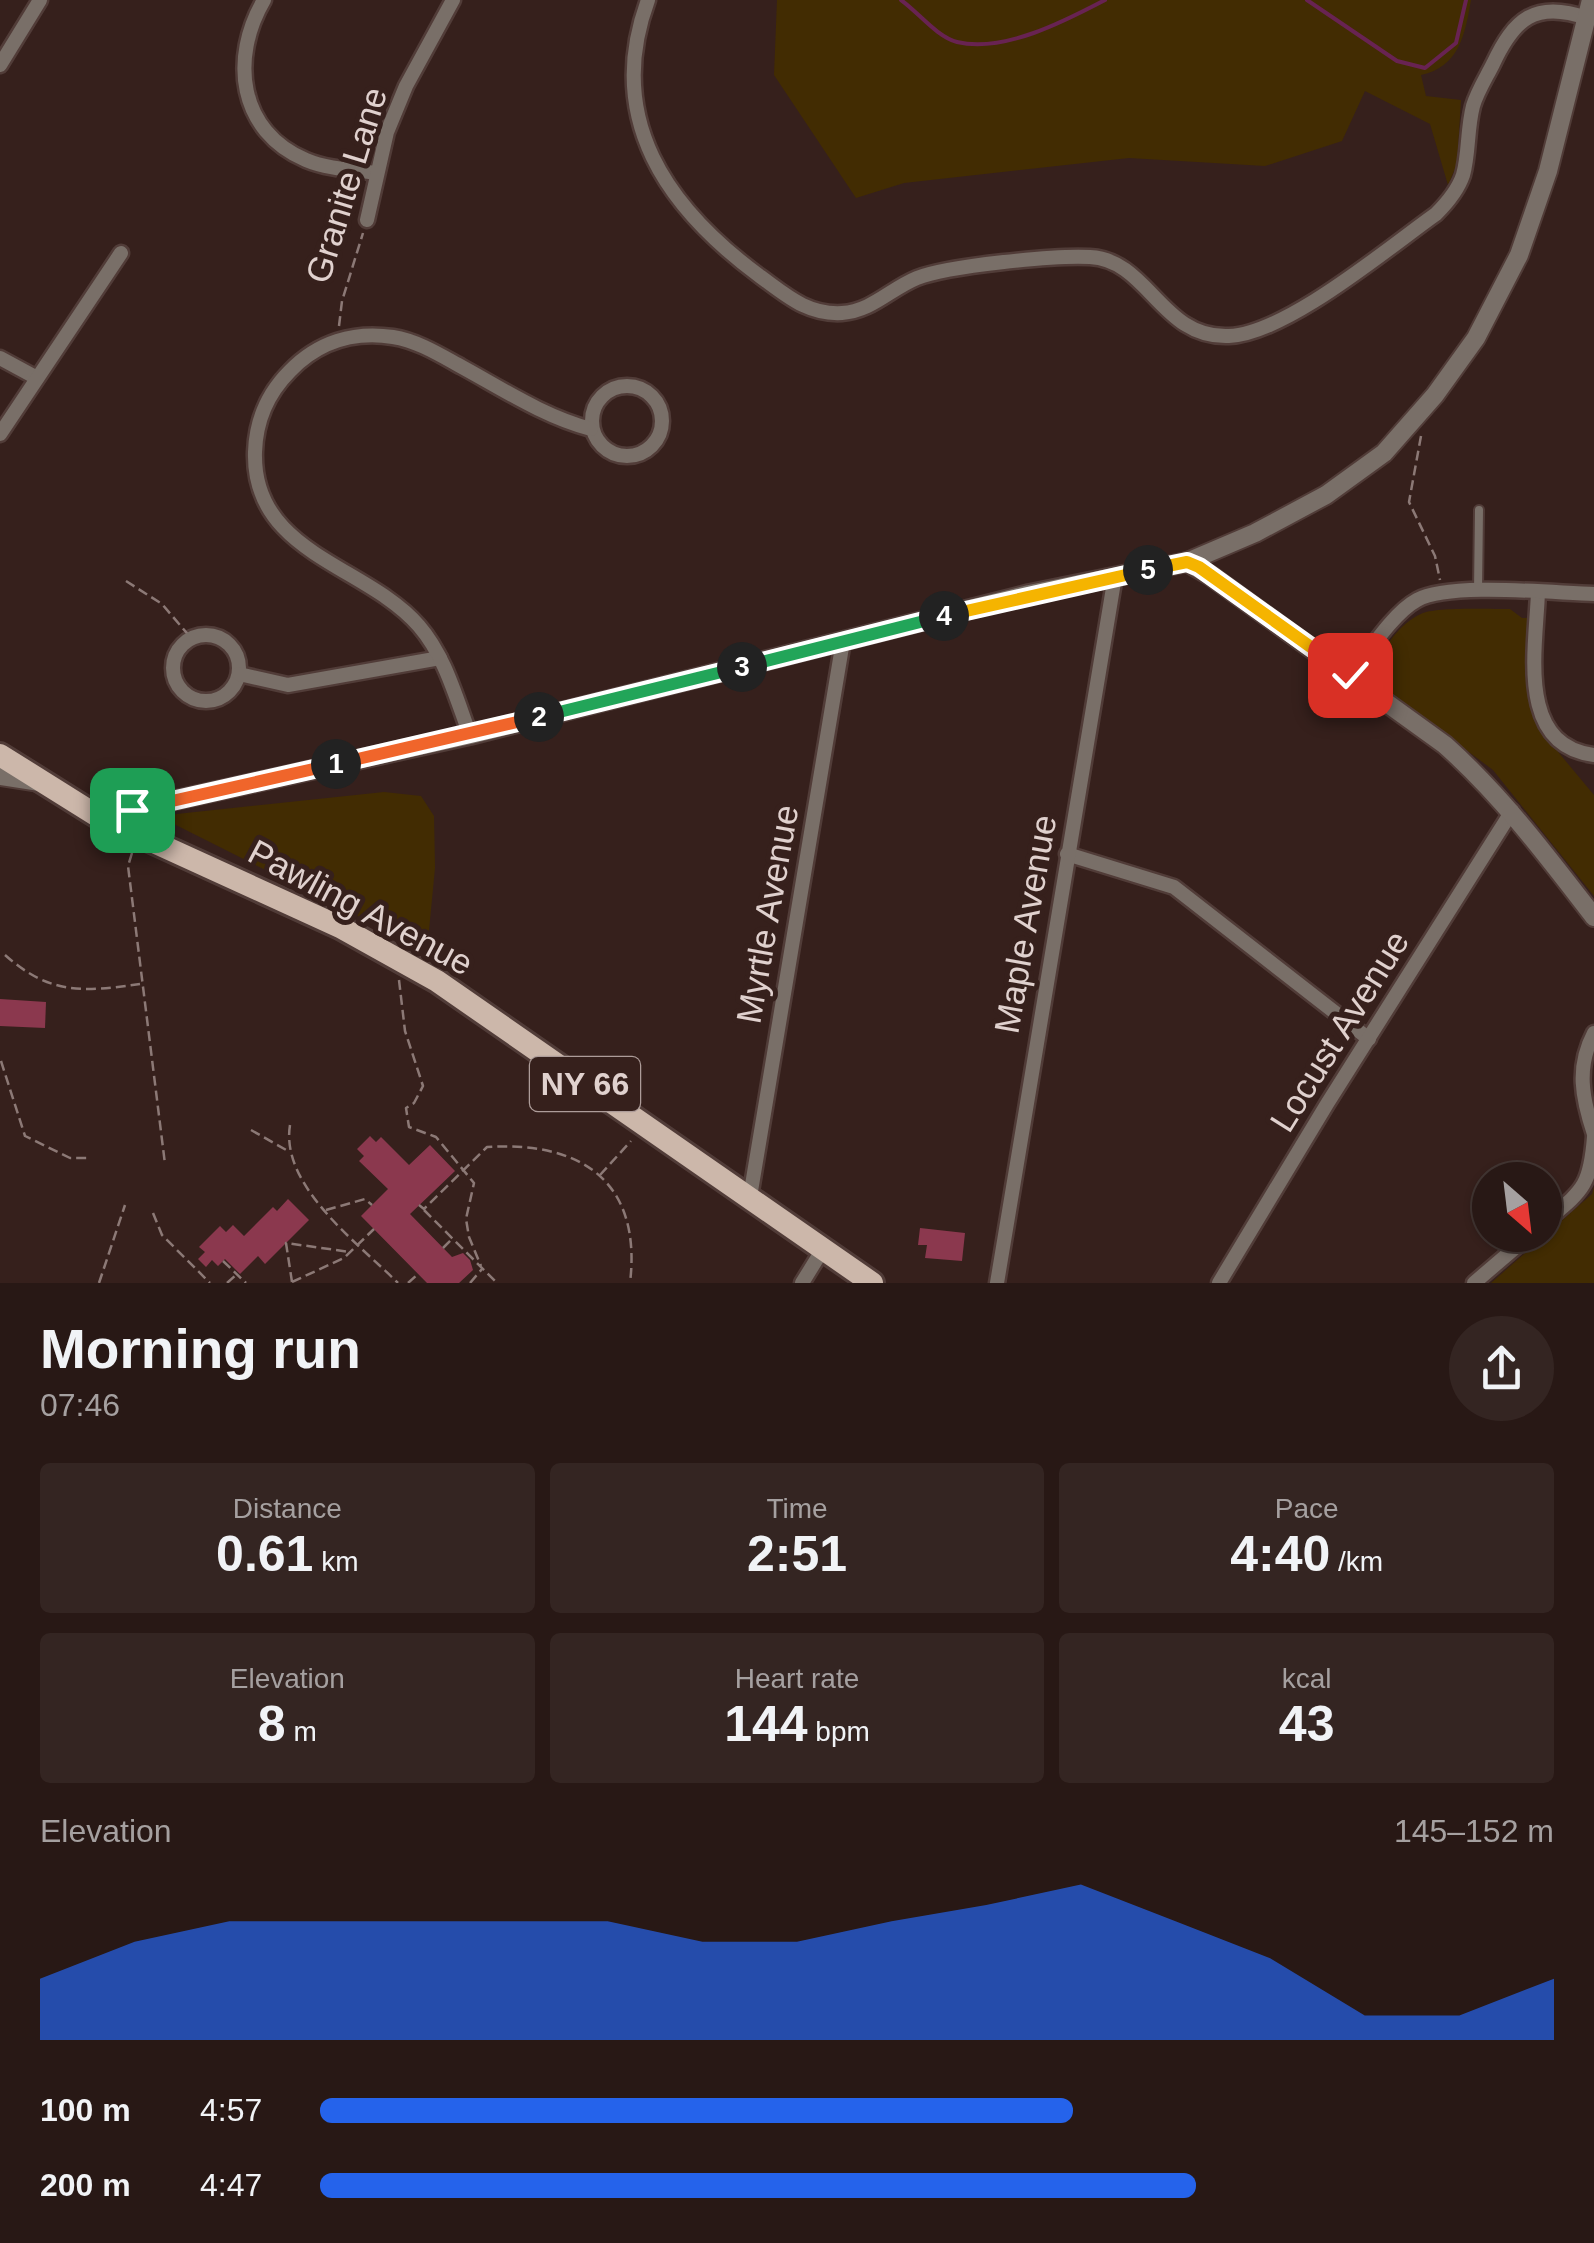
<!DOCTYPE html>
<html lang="en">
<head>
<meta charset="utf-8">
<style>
	:root { --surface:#281815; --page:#342522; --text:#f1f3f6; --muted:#a5a0a0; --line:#443734; --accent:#2563eb }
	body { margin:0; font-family:Helvetica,sans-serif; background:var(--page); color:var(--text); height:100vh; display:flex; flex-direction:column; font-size:38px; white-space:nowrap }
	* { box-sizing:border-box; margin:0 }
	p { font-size:32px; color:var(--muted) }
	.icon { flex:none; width:55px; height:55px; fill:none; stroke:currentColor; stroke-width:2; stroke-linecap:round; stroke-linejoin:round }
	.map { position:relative; height:1283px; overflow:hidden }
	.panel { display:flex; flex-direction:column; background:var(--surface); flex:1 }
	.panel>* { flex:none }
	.needle { width:65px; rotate:152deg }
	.fabs { position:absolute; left:1472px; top:1162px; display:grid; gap:20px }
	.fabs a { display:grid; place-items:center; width:90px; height:90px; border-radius:50%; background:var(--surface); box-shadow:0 2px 8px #0004,0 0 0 2px var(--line); font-size:50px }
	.pin { position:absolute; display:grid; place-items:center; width:85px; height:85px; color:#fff; margin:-42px; border-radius:20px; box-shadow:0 5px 15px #0006 }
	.km { position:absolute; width:50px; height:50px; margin:-25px; border-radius:50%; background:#222; color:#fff; font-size:28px; line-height:50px; text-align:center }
	.round { display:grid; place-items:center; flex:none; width:105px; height:105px; border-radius:52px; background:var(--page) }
	.headline { display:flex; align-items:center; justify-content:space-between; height:170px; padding:0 40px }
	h1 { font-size:55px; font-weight:800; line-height:75px }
	.figures { display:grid; grid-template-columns:repeat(3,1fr); gap:15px; height:170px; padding:10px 40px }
	.figures div { display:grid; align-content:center; border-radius:10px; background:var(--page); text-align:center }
	.figures b { font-size:50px; font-weight:800 }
	.figures small { font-size:28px; font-weight:400 }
	.figures p { font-size:28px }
	.chart { height:280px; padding:20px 40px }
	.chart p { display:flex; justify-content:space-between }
	.chart svg { width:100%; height:180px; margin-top:10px; fill:var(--accent); opacity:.7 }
	ul { padding:0 40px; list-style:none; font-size:32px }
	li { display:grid; grid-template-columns:160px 120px 1fr; align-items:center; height:75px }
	li i { height:25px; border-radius:12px; background:var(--accent) }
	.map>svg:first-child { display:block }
	.green { fill:#422c02 }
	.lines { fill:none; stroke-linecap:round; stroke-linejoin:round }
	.stream { stroke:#682352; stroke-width:4 }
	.building { fill:#8b384e }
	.service-casing { stroke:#513c38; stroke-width:12 }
	.minor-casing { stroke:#513c38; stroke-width:19 }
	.tertiary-casing { stroke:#513c38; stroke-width:22 }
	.primary-casing { stroke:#513c38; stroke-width:28 }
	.path { stroke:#8c7976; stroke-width:2.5; stroke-dasharray:10 5; stroke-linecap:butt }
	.service { stroke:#796f68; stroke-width:8 }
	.minor { stroke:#796f68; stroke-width:14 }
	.tertiary { stroke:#796f68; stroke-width:18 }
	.primary { stroke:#ccb7aa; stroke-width:22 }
	.split-1-casing { stroke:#fff; stroke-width:20 }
	.split-2-casing { stroke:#fff; stroke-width:20 }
	.split-3-casing { stroke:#fff; stroke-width:20 }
	.split-4-casing { stroke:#fff; stroke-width:20 }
	.split-5-casing { stroke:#fff; stroke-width:20 }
	.split-6-casing { stroke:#fff; stroke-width:20 }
	.split-1 { stroke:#f0652b; stroke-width:12 }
	.split-2 { stroke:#f0652b; stroke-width:12 }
	.split-3 { stroke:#22a559; stroke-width:12 }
	.split-4 { stroke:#22a559; stroke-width:12 }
	.split-5 { stroke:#f5b400; stroke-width:12 }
	.split-6 { stroke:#f5b400; stroke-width:12 }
	.labels { text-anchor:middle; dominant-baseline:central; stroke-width:10; stroke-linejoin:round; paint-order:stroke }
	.shield { fill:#36201c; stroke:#ad9c99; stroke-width:2.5 }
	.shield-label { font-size:32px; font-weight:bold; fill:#e0d1ce }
	.street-label { font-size:35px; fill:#e0d1ce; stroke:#36201c }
</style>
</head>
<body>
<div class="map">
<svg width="1594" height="1283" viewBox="0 0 1594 1283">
	<rect width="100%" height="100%" fill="#36201c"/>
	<g class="green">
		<path d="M777,0H1471C1465,35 1459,67 1421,75L1426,96L1461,100L1457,164L1448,185L1430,124L1365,91L1342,141L1265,166L1129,158L904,183L856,198L774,75Z"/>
		<path d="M1510,609L1522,618H1529V696L1532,713L1544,735L1594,795V896L1493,770L1375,682C1374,657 1399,622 1423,613C1438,607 1491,609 1510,609Z"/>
		<polygon points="384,792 421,796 434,816 435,868 427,951 158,816"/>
		<polygon points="1594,1187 1594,1283 1491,1283 1592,1194"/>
	</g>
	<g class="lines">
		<g class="stream">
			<path d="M901,0C918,12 937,37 957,42C1004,53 1065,21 1105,0"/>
			<polyline points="1307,0 1397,61 1425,68 1456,43 1466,0"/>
		</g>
	</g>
	<g class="building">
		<polygon points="0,999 46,1002 45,1028 0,1026"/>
		<polygon points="370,1136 376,1142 381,1137 409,1165 430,1145 455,1171 410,1214 452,1257 463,1253 470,1260 473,1270 459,1283 427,1283 361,1216 388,1189 359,1161 364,1156 357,1149"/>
		<polygon points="288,1199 309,1220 265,1264 258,1256 240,1274 225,1259 218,1266 212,1260 206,1267 198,1259 205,1252 199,1247 220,1226 226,1232 233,1225 244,1236 273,1207 277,1211"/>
		<polygon points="920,1228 965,1233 962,1261 925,1258 927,1245 918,1245"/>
	</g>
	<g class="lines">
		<defs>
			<polyline id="service" points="1478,591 1479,510"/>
			<g id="minor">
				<path d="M264,0C230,58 238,131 306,160C327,169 354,170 376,173"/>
				<path d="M648,0C604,119 667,208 761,277C787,296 808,315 842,313C872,311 890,289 917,278C947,266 1055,255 1090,257C1149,260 1161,339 1229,336C1286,334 1388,248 1436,214C1447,203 1458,190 1463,175C1469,154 1467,129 1473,106C1477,92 1486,78 1493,64C1514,19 1535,0 1587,18"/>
				<polyline points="0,65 40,0"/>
				<polyline points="367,220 387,132 406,86 453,0"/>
				<polyline points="0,358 37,378"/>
				<circle cx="627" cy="421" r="35"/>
				<polyline points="0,434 121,253"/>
				<path d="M1538,592C1536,649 1516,745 1594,755"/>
				<circle cx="206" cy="668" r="33"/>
				<polyline points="239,674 288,685 440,658"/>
				<path d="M1350,675C1368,653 1393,613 1417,600C1449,582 1554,593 1594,594"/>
				<path d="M470,735C456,698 445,656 419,626C367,565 252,554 255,452C256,420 267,394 290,371C318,342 354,331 393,337C418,341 440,355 462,367C504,390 545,417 591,429"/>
				<polyline points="1067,854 1174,887 1369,1039"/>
				<path d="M1594,1033C1576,1067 1582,1098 1594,1134"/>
				<polyline points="750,1197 843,641"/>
				<path d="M1545,1222C1583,1190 1590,1187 1594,1137"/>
				<polyline points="802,1283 823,1249"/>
				<polyline points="997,1283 1115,576"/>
				<polyline points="1219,1283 1327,1104 1512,811"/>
				<polyline points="1474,1283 1530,1235"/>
			</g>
			<g id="tertiary">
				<path d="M1187,562L1211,576L1445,745C1502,796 1547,856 1594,917"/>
				<polyline points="0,776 40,782"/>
				<polyline points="99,817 470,735 1029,594 1187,562 1255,533 1326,495 1384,453 1435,395 1476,338 1519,255 1548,171 1591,0"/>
			</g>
			<polyline id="primary" points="0,755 99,817 340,927 437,981 872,1283"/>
		</defs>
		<use href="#service" class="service-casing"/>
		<use href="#minor" class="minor-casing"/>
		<use href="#tertiary" class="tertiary-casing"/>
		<use href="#primary" class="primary-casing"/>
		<g class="path">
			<polyline points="339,326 342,301 363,233"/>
			<polyline points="1421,436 1409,502 1435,556 1440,580"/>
			<polyline points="126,581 162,604 191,638"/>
			<polyline points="132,853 128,866 165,1164"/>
			<path d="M5,955C50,995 83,992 140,984"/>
			<polyline points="399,980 405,1031 423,1086 414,1103 406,1108 409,1127 436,1137 474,1183 466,1219 469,1237 481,1266"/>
			<polyline points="1,1061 25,1136 70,1158 89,1158"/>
			<path d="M290,1125C280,1186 358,1243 398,1283"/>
			<polyline points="251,1130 288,1151"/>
			<polyline points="600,1175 631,1141"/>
			<path d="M419,1205L424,1209L487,1147C582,1141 642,1182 630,1283"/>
			<polyline points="326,1210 365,1199 372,1205"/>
			<polyline points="424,1210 497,1283"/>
			<polyline points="153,1213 162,1235 210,1283"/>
			<polyline points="443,1248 452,1239"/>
			<polyline points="223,1261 246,1283"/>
			<polyline points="292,1282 286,1243 350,1252"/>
			<polyline points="292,1282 344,1258 374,1229"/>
			<polyline points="99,1283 125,1205"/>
			<polyline points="227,1283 237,1274"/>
			<polyline points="408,1283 418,1274"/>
			<polyline points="470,1283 482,1269"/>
		</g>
		<use href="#service" class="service"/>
		<use href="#minor" class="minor"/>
		<use href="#tertiary" class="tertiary"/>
		<use href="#primary" class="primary"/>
	</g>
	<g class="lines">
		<defs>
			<polyline id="split-1" points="132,810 336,764"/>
			<polyline id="split-2" points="336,764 539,717"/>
			<polyline id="split-3" points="539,717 742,667"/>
			<polyline id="split-4" points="742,667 944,616"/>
			<polyline id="split-5" points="944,616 1148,570"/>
			<polyline id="split-6" points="1148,570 1187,562 1199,567 1350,675"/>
		</defs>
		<use href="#split-1" class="split-1-casing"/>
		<use href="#split-2" class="split-2-casing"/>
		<use href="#split-3" class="split-3-casing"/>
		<use href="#split-4" class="split-4-casing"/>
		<use href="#split-5" class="split-5-casing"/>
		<use href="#split-6" class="split-6-casing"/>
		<use href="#split-1" class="split-1"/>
		<use href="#split-2" class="split-2"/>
		<use href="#split-3" class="split-3"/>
		<use href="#split-4" class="split-4"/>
		<use href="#split-5" class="split-5"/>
		<use href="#split-6" class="split-6"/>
	</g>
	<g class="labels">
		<rect class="shield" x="530" y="1057" width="110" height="54" rx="8"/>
		<g class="shield-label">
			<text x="585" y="1084">NY 66</text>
		</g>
		<g class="street-label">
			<text transform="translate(346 185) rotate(-73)">Granite Lane</text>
			<text transform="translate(361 907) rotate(28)">Pawling Avenue</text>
			<text transform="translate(767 914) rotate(-80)">Myrtle Avenue</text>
			<text transform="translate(1025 924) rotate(-80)">Maple Avenue</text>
			<text transform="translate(1339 1031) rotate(-58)">Locust Avenue</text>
		</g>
	</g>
</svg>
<div class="fabs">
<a><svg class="needle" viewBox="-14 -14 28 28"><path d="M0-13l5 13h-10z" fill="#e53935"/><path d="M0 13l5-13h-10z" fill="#a5a0a0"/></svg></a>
</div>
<div class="pin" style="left:132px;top:810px;background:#1e9e55"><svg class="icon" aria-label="arrive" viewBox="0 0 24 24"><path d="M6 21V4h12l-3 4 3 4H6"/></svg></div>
<div class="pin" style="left:1350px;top:675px;background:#d93025"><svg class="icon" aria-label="check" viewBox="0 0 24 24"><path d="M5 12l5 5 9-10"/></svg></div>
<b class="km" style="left:336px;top:764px">1</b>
<b class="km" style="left:539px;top:717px">2</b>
<b class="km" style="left:742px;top:667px">3</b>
<b class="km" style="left:944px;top:616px">4</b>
<b class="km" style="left:1148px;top:570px">5</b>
</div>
<section class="panel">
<div class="headline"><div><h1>Morning run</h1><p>07:46</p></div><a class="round"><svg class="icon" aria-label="share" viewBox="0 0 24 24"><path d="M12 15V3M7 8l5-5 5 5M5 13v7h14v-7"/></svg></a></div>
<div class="figures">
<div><p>Distance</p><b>0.61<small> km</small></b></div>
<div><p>Time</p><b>2:51</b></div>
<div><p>Pace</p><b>4:40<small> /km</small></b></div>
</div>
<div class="figures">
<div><p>Elevation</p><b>8<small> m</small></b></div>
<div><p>Heart rate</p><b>144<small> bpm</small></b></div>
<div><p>kcal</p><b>43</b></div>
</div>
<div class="chart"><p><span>Elevation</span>145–152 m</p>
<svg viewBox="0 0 160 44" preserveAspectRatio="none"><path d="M0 44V29L10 20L20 15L30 15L40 15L50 15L60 15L70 20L80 20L90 15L100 11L110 6L120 15L130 24L140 38L150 38L160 29V44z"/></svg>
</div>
<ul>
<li><b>100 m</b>4:57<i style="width:61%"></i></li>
<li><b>200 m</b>4:47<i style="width:71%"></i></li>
</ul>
</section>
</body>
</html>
